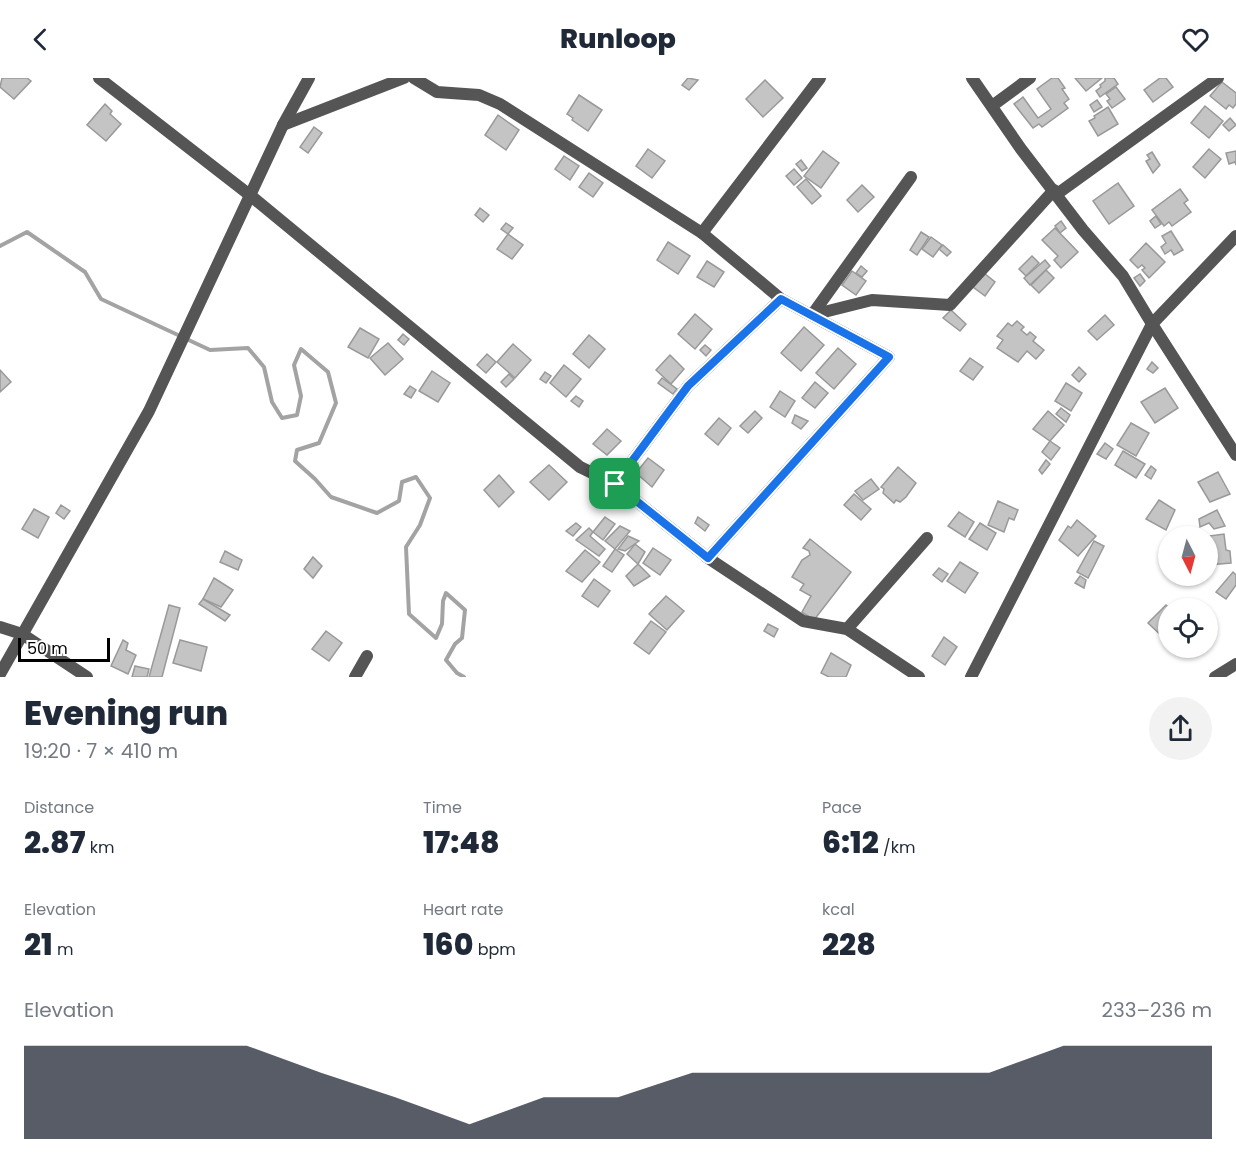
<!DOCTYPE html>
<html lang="en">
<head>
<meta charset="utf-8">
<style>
	:root { --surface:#fff; --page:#f2f2f3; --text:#1f2937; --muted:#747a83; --accent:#111827 }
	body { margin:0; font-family:Poppins,sans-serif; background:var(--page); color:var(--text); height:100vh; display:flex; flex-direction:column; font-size:22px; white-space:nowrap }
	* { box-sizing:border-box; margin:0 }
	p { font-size:20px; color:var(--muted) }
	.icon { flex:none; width:33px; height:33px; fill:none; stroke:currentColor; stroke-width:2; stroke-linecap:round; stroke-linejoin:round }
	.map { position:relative; height:599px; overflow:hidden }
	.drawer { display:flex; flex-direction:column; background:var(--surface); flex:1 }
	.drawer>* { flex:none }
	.needle { width:39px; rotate:174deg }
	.controls { position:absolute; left:1158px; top:448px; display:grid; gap:12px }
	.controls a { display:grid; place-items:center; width:60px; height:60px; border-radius:50%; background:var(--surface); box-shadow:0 2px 4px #0004; font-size:30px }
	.scale { position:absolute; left:18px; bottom:15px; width:92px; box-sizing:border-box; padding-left:6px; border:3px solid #000; border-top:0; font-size:16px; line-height:21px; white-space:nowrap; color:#000; -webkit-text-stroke:4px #fff; paint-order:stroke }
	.pin { position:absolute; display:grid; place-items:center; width:51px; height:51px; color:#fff; margin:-26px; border-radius:12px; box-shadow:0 3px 9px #0006 }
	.round { display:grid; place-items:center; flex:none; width:63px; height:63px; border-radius:32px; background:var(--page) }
	.head { display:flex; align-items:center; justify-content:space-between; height:102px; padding:0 24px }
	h1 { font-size:33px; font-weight:800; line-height:45px }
	.metrics { display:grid; grid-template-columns:repeat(3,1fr); gap:9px; height:102px; padding:6px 24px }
	.metrics div { display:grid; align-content:center }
	.metrics b { font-size:30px; font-weight:800 }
	.metrics small { font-size:16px; font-weight:400 }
	.metrics p { font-size:16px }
	.chart { height:168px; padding:12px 24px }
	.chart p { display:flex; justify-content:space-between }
	.chart svg { width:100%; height:108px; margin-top:6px; fill:var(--accent); opacity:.7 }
	header { display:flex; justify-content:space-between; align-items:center; height:78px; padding:0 24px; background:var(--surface); font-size:27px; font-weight:800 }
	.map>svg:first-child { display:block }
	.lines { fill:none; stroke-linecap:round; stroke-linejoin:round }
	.stream { stroke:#a3a3a3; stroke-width:4 }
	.building { fill:#c4c4c4; stroke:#999; stroke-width:1.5 }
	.minor { stroke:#555; stroke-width:12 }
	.route-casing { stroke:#fff; stroke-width:12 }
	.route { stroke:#1a73e8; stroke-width:8 }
</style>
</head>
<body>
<header><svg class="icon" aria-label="back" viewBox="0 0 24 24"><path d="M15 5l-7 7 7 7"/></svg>Runloop<svg class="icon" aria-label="heart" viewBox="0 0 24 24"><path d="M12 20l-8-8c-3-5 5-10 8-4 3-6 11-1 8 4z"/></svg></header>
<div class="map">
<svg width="1236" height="599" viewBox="0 0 1236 599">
	<rect width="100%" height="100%" fill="#fff"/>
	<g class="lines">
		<polyline class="stream" points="0,168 27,154 85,194 101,221 210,272 248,270 264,289 272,324 282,340 297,337 301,318 294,287 301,271 328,294 336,325 319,365 297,372 295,383 315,401 331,419 377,435 399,423 402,404 416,399 430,420 420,447 406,469 409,536 436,560 442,546 443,523 446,515 465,532 462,560 455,566 446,582 457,595 464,599"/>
	</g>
	<g class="building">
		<polygon points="2,0 27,0 31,3 14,21 0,9"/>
		<polygon points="688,0 698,2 689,12 682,7"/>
		<polygon points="1052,0 1058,0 1065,10 1062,11 1069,21 1064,25 1068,30 1042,49 1039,46 1033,50 1014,26 1023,19 1038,40 1051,31 1037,11"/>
		<polygon points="1075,0 1102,0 1086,13"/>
		<polygon points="1105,0 1114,0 1118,6 1100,19 1096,13 1101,9 1100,7 1105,3"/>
		<polygon points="1160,0 1166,0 1173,9 1153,24 1144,12"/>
		<polygon points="765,2 783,20 763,39 746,21"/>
		<polygon points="1222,4 1236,15 1236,26 1233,30 1229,27 1226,31 1210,18"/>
		<polygon points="1116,9 1125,21 1112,30 1107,23 1110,21 1106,16"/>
		<polygon points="579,17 602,32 588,53 572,42 573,40 567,36"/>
		<polygon points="1097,22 1102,29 1094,34 1090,27"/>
		<polygon points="105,26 112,33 110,36 121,46 106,63 87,47"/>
		<polygon points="1205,28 1223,43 1209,60 1191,45"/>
		<polygon points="1108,29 1118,46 1098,58 1089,43 1095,40 1094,38"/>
		<polygon points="498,37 519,52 506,72 485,57"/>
		<polygon points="1230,40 1236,47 1229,53 1223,47"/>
		<polygon points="314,49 322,55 308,75 300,69"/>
		<polygon points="648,71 665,83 652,100 636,88"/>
		<polygon points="1209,71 1221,81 1205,100 1193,89"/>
		<polygon points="823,73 839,85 821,110 804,98"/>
		<polygon points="1236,73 1236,87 1235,84 1229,86 1226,75"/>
		<polygon points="1152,74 1160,87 1153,95 1146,83 1150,81 1147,77"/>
		<polygon points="564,78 579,88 570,102 555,91"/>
		<polygon points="801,82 807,90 802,93 796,86"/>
		<polygon points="794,91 802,100 794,107 786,98"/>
		<polygon points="589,95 603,105 593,119 579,109"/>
		<polygon points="806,101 821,118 812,126 797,109"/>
		<polygon points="1118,105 1134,128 1109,146 1093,123"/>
		<polygon points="862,107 874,119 858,134 847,122"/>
		<polygon points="1180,111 1188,122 1184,125 1191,134 1172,148 1169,144 1164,148 1152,132"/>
		<polygon points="480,130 489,137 483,144 475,137"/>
		<polygon points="1156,138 1161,146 1155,150 1150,143"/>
		<polygon points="1061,143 1066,150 1060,155 1055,148"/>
		<polygon points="506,145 513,150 508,156 501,151"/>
		<polygon points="1055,150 1078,174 1061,190 1054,182 1058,178 1042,162"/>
		<polygon points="1171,153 1183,172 1174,177 1171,172 1165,176 1161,169 1166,165 1162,158"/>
		<polygon points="921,154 929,159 917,177 910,172"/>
		<polygon points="508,156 523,167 512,181 497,171"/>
		<polygon points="931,159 942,167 933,179 922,171"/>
		<polygon points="668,164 690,178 678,196 657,182"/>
		<polygon points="1146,165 1165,184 1149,200 1142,192 1145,190 1142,187 1138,190 1130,182"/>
		<polygon points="943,167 951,174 947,178 939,171"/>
		<polygon points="1032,178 1039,185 1026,198 1019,191"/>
		<polygon points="1045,182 1050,188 1030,207 1024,200"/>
		<polygon points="707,183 724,194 714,209 697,199"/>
		<polygon points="861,188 867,193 862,199 856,195"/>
		<polygon points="1046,192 1054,200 1039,215 1031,207"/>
		<polygon points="852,193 866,203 856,217 842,207"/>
		<polygon points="984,195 995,204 985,218 973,209"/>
		<polygon points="1140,196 1145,203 1140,208 1134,200"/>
		<polygon points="951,232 966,246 960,253 943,240"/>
		<polygon points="695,236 712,251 695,271 678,256"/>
		<polygon points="1105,237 1114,247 1097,262 1088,253"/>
		<polygon points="1017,243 1024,249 1021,252 1027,257 1030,254 1036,259 1033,263 1044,272 1036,281 1027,273 1018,284 997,270 1003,262 997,258 1008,245 1012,248"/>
		<polygon points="804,249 824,267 801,293 781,275"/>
		<polygon points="360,250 379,261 368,280 348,269"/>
		<polygon points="403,256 409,261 404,267 398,262"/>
		<polygon points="589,257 605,271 589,290 573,276"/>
		<polygon points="388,265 403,281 385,297 370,280"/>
		<polygon points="513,266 531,282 515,300 497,284"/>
		<polygon points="705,267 711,272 706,278 700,272"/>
		<polygon points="838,270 856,286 834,311 816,295"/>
		<polygon points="487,276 496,284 486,295 477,287"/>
		<polygon points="670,277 684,291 671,306 656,292"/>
		<polygon points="970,280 983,289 973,302 960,293"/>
		<polygon points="1152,284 1158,290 1153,295 1147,291"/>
		<polygon points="564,287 581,301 566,319 550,305"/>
		<polygon points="1079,289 1086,296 1079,304 1072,297"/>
		<polygon points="0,292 11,304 0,314"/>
		<polygon points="432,293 450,305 438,324 419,313"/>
		<polygon points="545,294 551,298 546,305 540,301"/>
		<polygon points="509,296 514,301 506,309 501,304"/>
		<polygon points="662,300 677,311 673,316 658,305"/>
		<polygon points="815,304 828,315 815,330 802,320"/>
		<polygon points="1066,305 1082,315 1071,333 1055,323"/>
		<polygon points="410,308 416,312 411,320 404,316"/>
		<polygon points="1165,310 1178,330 1155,345 1141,324"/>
		<polygon points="780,313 795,323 785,339 770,329"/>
		<polygon points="576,318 583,323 579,329 571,323"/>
		<polygon points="1061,330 1070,337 1066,344 1056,336"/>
		<polygon points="755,333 762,340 748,355 740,348"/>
		<polygon points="1048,333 1064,347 1050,363 1033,351"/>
		<polygon points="795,337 808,343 801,351 792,345"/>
		<polygon points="719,340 731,350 718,367 705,356"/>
		<polygon points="1131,345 1149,355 1136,378 1117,367"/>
		<polygon points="607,351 621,363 607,377 593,366"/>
		<polygon points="1050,363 1060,370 1051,382 1042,374"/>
		<polygon points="1105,365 1113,371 1106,381 1097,376"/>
		<polygon points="1123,373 1145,386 1136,400 1115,387"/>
		<polygon points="648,380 664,392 652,409 636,395"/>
		<polygon points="1046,382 1050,386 1042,396 1039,392"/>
		<polygon points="549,387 567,404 549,422 530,404"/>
		<polygon points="1151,388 1156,392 1151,401 1145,397"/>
		<polygon points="898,389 916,405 906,419 900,424 896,422 894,425 883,415 884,411 881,409"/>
		<polygon points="1218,394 1230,416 1210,424 1198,404"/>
		<polygon points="499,397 514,414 499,429 484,412"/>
		<polygon points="871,401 879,411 863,422 855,413"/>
		<polygon points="854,416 871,431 861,442 844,427"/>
		<polygon points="1159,422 1175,432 1166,452 1146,441"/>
		<polygon points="998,423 1018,432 1014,442 1009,440 1004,454 988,447"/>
		<polygon points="61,427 70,433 64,441 56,435"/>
		<polygon points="34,431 49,439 38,460 22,451"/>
		<polygon points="1217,432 1225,448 1214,451 1209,445 1200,449 1199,441"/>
		<polygon points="959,434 974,444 965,459 948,448"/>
		<polygon points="605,439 615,446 603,462 593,454"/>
		<polygon points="698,439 709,447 705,453 695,445"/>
		<polygon points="1077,442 1096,458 1078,478 1059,462 1068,448 1071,450"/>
		<polygon points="576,445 581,449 573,458 566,453"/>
		<polygon points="980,445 996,455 987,472 969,461"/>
		<polygon points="620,448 630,453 615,471 605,463"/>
		<polygon points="589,450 593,454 590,458 605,471 599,478 576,462"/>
		<polygon points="1224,456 1226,472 1230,473 1231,485 1208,487 1208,459 1202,459"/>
		<polygon points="628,458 639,463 625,473 618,471"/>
		<polygon points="810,461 851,494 814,542 802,534 811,518 800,512 804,506 792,499 802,482 810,477 809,473 803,470"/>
		<polygon points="1094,463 1104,468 1088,500 1077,494"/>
		<polygon points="635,466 645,474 638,486 627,476"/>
		<polygon points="653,470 671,482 660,497 643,485"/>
		<polygon points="615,471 624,477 612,494 603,488"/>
		<polygon points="585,472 600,484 582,504 566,493"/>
		<polygon points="225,473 242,482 238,492 220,484"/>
		<polygon points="313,479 322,488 313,500 304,491"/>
		<polygon points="960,484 978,495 965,515 947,503"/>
		<polygon points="638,486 650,498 634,508 626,498"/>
		<polygon points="939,490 948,496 942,504 933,497"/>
		<polygon points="1233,494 1236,497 1236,507 1226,521 1216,514"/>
		<polygon points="1080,498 1086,502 1084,510 1075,505"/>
		<polygon points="214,500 233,512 221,529 203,521"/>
		<polygon points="594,501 610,513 598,529 582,518"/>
		<polygon points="666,518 684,533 667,552 649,536"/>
		<polygon points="203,521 230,537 225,543 199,526"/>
		<polygon points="169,527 180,530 162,599 149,599"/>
		<polygon points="1166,527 1170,531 1168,531 1168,559 1166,562 1148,545"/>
		<polygon points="651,543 666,554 649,576 634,565"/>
		<polygon points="768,546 778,551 774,559 764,553"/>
		<polygon points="326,553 342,565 329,583 312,571"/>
		<polygon points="944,559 957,569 945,587 932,578"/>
		<polygon points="123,562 128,565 126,572 136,577 128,596 111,588"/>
		<polygon points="180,562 207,569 201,593 173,585"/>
		<polygon points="831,575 851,587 846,599 829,599 821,595"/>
		<polygon points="135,588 149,591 147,599 132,599"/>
	</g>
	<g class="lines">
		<g class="minor">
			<polyline points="99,0 251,118 580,389 615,406 708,480 803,543 847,551 919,599"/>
			<polyline points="414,0 437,14 479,17 500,26 702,155 781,221 889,279 708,480"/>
			<polyline points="972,0 1021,71 1083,152 1123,198 1152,246 1236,377"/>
			<polyline points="992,28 1030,0"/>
			<polyline points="283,47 404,0"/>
			<polyline points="1057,116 1218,0"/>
			<polyline points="702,155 820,0"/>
			<polyline points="812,237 872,222 950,227 1054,112"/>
			<polyline points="812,237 911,99"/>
			<polyline points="615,406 688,308 781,221"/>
			<polyline points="0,549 22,556 87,599"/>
			<polyline points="847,551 927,460"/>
			<polyline points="0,596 149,333 283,47 309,0"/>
			<polyline points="355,599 367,578"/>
			<polyline points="971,599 1152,246 1236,158"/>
			<polyline points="1215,599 1236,586"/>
		</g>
	</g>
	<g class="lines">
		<defs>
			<polygon id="route" points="781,221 889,279 708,480 615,406 688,308"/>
		</defs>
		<use href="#route" class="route-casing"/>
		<use href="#route" class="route"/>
	</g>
</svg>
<div class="controls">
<a><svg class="needle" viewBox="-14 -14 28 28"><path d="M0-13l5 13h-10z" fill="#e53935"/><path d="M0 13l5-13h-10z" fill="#747a83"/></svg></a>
<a><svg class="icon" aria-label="locate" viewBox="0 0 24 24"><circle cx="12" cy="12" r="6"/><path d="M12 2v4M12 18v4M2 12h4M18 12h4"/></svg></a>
</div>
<div class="scale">50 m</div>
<div class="pin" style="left:615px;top:406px;background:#1e9e55"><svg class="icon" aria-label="arrive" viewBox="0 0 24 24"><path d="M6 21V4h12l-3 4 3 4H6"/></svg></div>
</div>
<section class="drawer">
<div class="head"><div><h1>Evening run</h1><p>19:20 · 7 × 410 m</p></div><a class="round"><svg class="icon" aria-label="share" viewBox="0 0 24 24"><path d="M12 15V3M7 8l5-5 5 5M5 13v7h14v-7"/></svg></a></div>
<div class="metrics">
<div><p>Distance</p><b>2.87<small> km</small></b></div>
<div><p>Time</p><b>17:48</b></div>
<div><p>Pace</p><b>6:12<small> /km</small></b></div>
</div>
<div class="metrics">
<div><p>Elevation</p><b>21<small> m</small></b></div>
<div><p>Heart rate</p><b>160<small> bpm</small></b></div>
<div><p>kcal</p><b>228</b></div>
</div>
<div class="chart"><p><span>Elevation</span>233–236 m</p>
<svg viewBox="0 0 160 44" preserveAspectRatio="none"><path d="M0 44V6L10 6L20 6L30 6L40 17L50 27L60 38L70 27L80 27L90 17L100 17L110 17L120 17L130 17L140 6L150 6L160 6V44z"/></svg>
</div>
</section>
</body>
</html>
